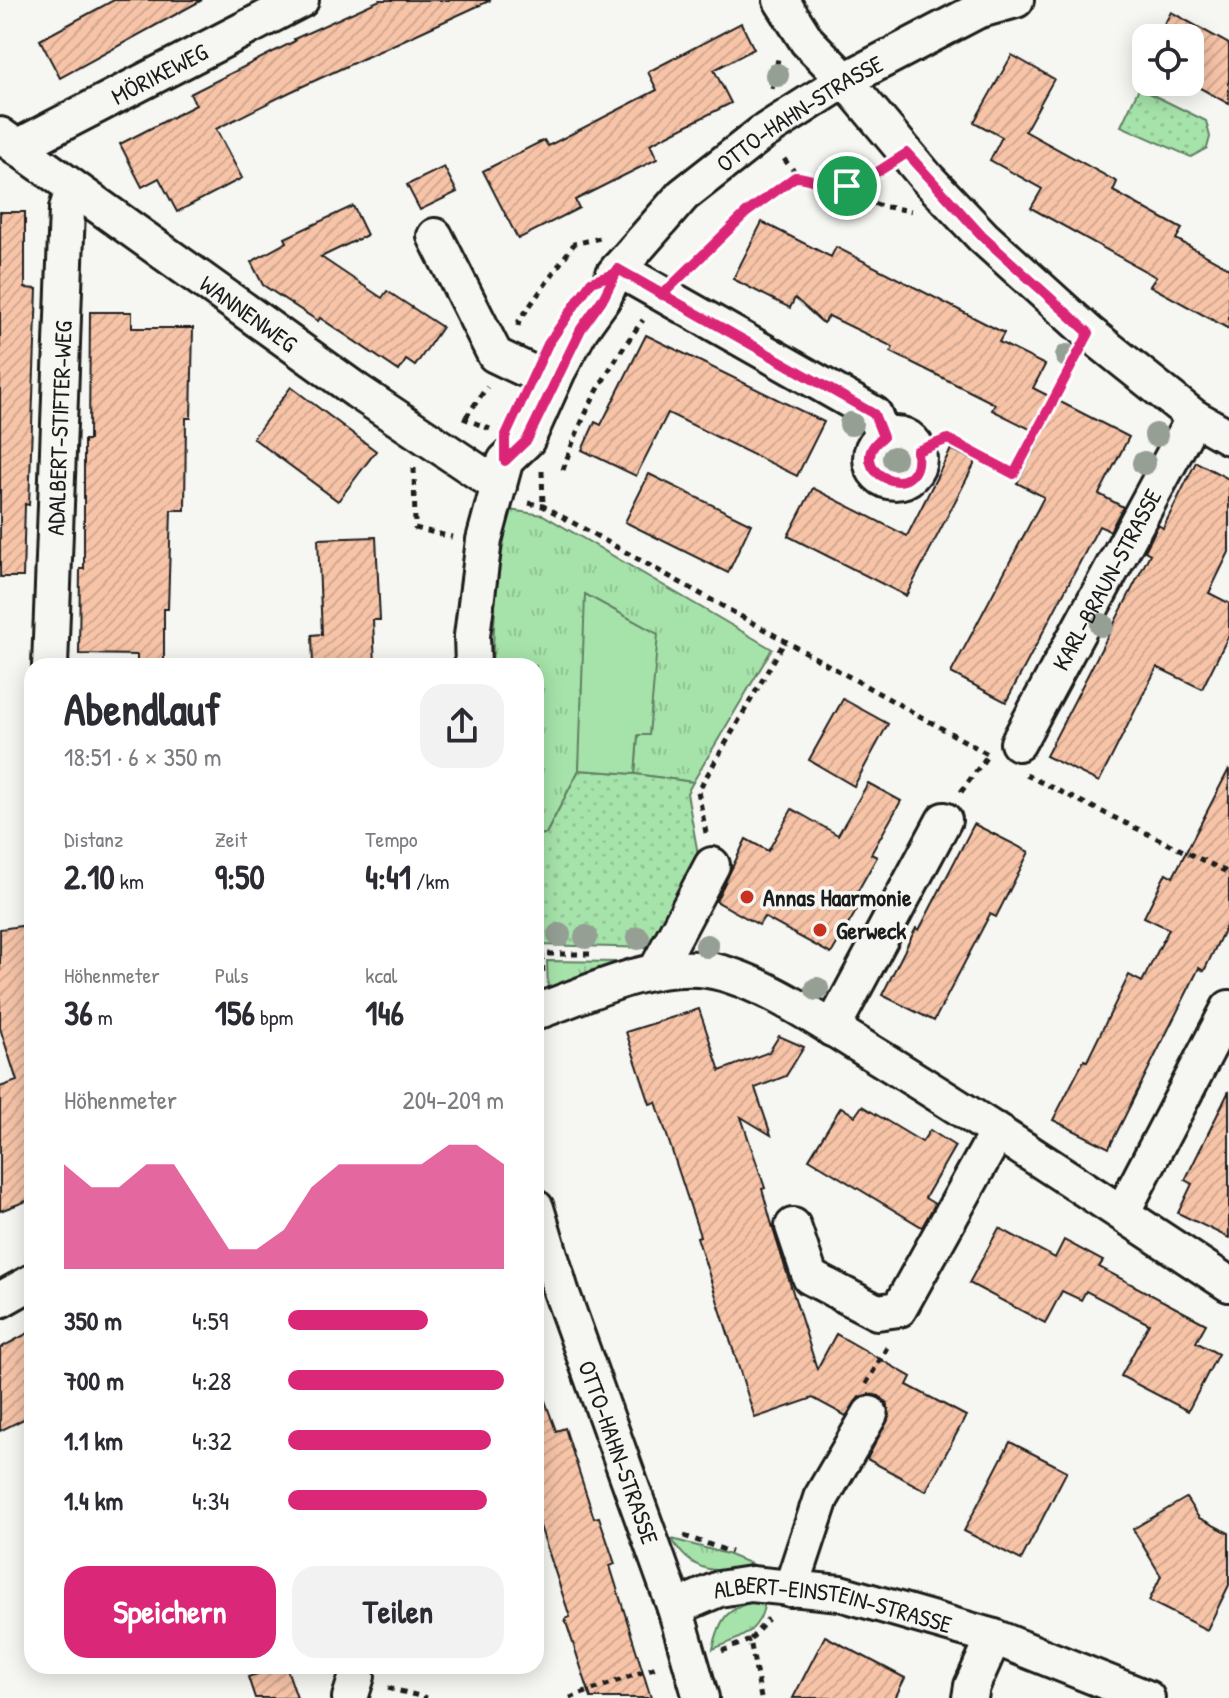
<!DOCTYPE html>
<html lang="de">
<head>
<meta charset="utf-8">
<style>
	:root { --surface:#fff; --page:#f2f2f3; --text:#2b2b33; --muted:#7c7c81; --accent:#db2777 }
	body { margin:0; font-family:"Patrick Hand",sans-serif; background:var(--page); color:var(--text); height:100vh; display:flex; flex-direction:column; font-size:30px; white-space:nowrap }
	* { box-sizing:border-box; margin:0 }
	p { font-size:26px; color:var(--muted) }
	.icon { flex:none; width:44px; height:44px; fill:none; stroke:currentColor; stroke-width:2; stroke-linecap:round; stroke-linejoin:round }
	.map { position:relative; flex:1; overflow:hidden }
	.details { position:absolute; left:24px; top:658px; width:520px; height:1016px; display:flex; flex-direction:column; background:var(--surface); border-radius:24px; box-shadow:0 4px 20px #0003 }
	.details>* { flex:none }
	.controls { position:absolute; left:1132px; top:24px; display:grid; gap:16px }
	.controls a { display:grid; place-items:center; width:72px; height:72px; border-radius:16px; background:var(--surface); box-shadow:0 4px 20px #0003; font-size:40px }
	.pin { position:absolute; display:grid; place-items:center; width:68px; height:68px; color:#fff; margin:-34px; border:4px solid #fff; border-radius:50%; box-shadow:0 2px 8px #0007 }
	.round { display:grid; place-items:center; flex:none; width:84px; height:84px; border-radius:24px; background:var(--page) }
	.summary { display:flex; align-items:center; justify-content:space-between; height:136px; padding:0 40px }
	h1 { font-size:44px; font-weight:700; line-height:60px }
	.figures { display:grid; grid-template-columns:repeat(3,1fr); gap:12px; height:136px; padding:8px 40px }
	.figures div { display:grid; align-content:center }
	.figures b { font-size:34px; font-weight:700 }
	.figures small { font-size:22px; font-weight:400 }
	.figures p { font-size:22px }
	.chart { height:224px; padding:16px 40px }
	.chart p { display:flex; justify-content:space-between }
	.chart svg { width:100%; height:144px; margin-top:8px; fill:var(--accent); opacity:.7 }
	.action { display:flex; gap:16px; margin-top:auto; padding:16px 40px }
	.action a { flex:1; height:92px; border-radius:24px; background:var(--accent); color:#fff; font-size:32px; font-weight:700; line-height:92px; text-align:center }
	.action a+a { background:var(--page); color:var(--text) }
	ul { padding:0 40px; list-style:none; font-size:26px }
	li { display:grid; grid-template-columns:128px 96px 1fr; align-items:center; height:60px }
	li i { height:20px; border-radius:10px; background:var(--accent) }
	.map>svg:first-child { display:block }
	.grass { fill:url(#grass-tufts); stroke:#618063; stroke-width:2 }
	.park { fill:url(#park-dots); stroke:#618063; stroke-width:2 }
	.pitch { fill:#a6e3aa; stroke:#618063; stroke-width:2 }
	.building { fill:url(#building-hatch); stroke:#1c1c1c; stroke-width:2 }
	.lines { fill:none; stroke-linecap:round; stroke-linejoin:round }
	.minor-casing { stroke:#1c1c1c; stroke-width:40 }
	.path { stroke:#1c1c1c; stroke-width:5; stroke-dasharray:6 6; stroke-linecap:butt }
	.minor { stroke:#f6f6f2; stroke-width:34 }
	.tree { fill:#959f94 }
	.route-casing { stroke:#fff; stroke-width:16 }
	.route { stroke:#db2777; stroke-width:10 }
	.poi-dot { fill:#c8321e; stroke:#f6f6f2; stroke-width:3 }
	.labels { text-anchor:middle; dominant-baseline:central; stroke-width:7; stroke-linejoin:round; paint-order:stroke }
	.street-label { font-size:24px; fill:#1c1c1c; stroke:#f6f6f2 }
	.poi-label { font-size:24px; font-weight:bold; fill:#1c1c1c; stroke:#f6f6f2; text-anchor:start }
</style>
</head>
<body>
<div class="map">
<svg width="1229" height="1698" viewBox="0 0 1229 1698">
	<defs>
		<pattern id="grass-tufts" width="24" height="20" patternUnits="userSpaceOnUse" patternTransform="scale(2)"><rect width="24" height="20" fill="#a6e3aa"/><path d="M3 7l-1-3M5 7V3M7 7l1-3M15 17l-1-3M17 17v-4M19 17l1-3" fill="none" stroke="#8ec292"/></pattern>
		<pattern id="park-dots" width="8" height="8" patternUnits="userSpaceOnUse" patternTransform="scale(2)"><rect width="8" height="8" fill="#a6e3aa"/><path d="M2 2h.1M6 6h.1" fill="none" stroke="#8ec292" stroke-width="1.8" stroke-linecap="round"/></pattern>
		<pattern id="building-hatch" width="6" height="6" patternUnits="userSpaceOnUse" patternTransform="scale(2)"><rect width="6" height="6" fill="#f7c4a8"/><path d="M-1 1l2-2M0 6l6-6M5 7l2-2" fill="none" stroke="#d3a890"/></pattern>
	</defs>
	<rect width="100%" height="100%" fill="#f6f6f2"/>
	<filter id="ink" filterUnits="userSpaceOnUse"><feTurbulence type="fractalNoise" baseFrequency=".0125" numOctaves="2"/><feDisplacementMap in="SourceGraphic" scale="16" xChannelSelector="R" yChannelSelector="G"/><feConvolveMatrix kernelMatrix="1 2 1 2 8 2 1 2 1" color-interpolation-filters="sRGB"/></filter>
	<g filter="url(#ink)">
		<g class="grass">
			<polygon points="509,510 543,515 772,649 693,782 635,774 638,735 648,735 582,731 579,770 546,834 536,835 536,666 492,666 496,589"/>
			<polygon points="547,961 619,962 548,992"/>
			<path d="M672,1539L727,1554L754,1565L751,1571C715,1571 692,1574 672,1539Z"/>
			<path d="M756,1601H765C761,1633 738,1639 713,1649C720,1619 725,1609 756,1601Z"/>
		</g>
		<g class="park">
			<polygon points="1139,88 1206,121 1210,137 1207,148 1191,157 1121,126"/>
			<polygon points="579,770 635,774 693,782 687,793 699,860 654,948 536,945 536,835 546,834"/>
		</g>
		<polygon class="pitch" points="585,594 658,634 649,735 638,735 635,774 579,770"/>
		<g class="building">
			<polygon points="114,0 202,0 60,78 40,40"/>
			<polygon points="380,0 491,0 290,92 216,129 242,178 177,212 159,178 142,187 120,144 196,105 190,94 295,41 294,39"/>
			<polygon points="1171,12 1229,44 1229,104 1189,82 1190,38 1157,38"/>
			<polygon points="741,23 754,49 714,70 731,103 650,144 657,159 575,200 579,208 518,239 483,171 544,140 548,146 657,90 648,72"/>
			<polygon points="1012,55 1054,79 1025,131 1117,182 1113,191 1182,229 1176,239 1229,268 1229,329 1150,286 1156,277 1031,208 1042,189 990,160 1002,137 974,122"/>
			<polygon points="444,167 457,192 420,210 407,185"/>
			<polygon points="353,206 367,235 321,257 382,298 387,291 442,327 415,366 406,360 399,371 320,318 318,321 263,285 251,262 287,242 285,238"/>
			<polygon points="0,212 25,212 25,288 37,289 29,505 25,504 23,577 0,577"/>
			<polygon points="762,222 831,257 836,247 1004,333 999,342 1045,365 1033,388 1129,437 1099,494 1123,507 1110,531 1099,526 1006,702 951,673 1044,497 1017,483 1042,435 992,410 995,404 891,352 893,347 829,316 823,323 795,298 790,308 733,279"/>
			<polygon points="90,312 132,312 132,328 193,328 191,418 186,418 185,510 171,510 168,609 164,609 164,666 137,666 137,655 79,654 80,569 84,569 84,440 89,440"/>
			<polygon points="646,335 824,422 797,476 668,413 636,476 582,450 595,422 601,425"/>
			<polygon points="291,387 376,451 338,501 253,438"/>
			<polygon points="951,449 976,461 906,596 788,536 813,488 907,536"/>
			<polygon points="1196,462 1229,479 1229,552 1209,593 1229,603 1229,635 1202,689 1157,667 1099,782 1046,756 1150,554 1145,551 1158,525 1163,528"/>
			<polygon points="649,474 751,524 728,573 625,522"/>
			<polygon points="376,537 380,620 373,620 375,666 313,666 312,635 322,634 318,539"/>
			<polygon points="843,699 888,724 854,786 809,760"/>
			<polygon points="1229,769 1229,920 1204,971 1199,968 1109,1148 1053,1120 1084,1060 1087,1061 1129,975 1142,982 1169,929 1144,917 1166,873 1173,877"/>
			<polygon points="868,783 901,801 871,854 877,857 855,896 862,901 831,954 764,917 759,925 716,901 746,839 768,851 792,809 838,835"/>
			<polygon points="974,824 1029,852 996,917 990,914 934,1021 882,995 916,928 919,930"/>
			<polygon points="28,925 32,949 32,1199 0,1211 0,1087 17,1081 0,1028 0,929"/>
			<polygon points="699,1009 720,1071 769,1052 779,1036 804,1047 786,1076 755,1088 771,1135 741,1117 765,1188 762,1189 774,1232 817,1369 836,1334 911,1377 907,1385 966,1416 926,1491 867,1459 890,1415 887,1403 879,1396 869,1394 859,1397 846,1416 813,1398 755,1418 697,1237 700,1236 656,1102 650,1104 626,1032"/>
			<polygon points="1229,1091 1229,1238 1178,1213 1192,1184 1185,1180"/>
			<polygon points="862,1106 922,1142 930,1130 955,1146 925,1198 935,1204 922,1227 809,1159 841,1107 855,1116"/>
			<polygon points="999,1228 1055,1258 1064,1240 1103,1261 1099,1267 1206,1324 1196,1342 1218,1354 1188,1411 1121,1376 1149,1324 1086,1291 1081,1300 1062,1291 1045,1323 969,1283"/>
			<polygon points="32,1331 32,1415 0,1431 0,1348"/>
			<polygon points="539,1384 556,1431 565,1428 594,1518 599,1517 615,1564 610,1566 651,1698 591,1698 565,1619 570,1617 536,1514 536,1385"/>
			<polygon points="1010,1442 1067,1471 1021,1560 964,1531"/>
			<polygon points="1186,1498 1199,1518 1229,1533 1229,1585 1207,1630 1149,1601 1161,1576 1133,1529"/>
			<polygon points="825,1636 905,1678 895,1698 793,1698"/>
			<polygon points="279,1666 286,1666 297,1698 255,1698 248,1677"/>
		</g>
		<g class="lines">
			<defs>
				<g id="minor">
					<polyline points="781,0 807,41 845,80 926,177 983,237 1089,333 1194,417 1229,437"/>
					<path id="s1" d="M0,135L357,391L499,486"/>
					<path id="s2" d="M17,147L301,0"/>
					<polyline points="435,236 495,355 533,373"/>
					<polyline points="618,269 874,414 883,437"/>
					<circle cx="895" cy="458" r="24"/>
					<path id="s3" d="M505,461L527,440L558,371L581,329L604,297L614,274L683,195L762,133L845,80L977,11L1016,0"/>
					<path id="s4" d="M50,666L67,209L73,189"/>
					<polyline points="473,666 472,636 484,540 504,466"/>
					<path id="s5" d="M1018,743L1194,417"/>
					<polyline points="657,969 712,865"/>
					<path d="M536,1012C588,994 642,965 699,969C751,972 826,1025 872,1053C993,1127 1110,1206 1229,1284"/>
					<polyline points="832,1029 944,820"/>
					<path id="s6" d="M536,1208L561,1291L675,1608L701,1698"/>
					<polyline points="1122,1213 1229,1008"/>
					<polyline points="793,1226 810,1277 877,1312 899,1309 998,1131"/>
					<polyline points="0,1300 32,1282"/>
					<polyline points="791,1589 821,1498 870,1414"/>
					<path id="s7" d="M675,1608L719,1589L751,1584L840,1593L994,1637L1147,1698"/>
					<polyline points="350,1698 357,1676"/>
					<polyline points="970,1698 972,1686 994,1637"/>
				</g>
			</defs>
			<use href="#minor" class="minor-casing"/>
			<g class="path">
				<polyline points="772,89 778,59"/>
				<polyline points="784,159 798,176"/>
				<polyline points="834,189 847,186 880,170"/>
				<polyline points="686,270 746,213 795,177 813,179 881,206 911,211"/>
				<polyline points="518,326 519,321 574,244 600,238"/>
				<polyline points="466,417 487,387"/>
				<polyline points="463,418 490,429"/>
				<polyline points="917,451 948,439 1014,474 1074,362"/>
				<polyline points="414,468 415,528 452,537"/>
				<path d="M563,470C581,415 608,367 643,320"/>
				<polyline points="542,471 543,506"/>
				<polyline points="529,503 543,506 986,753"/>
				<polyline points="1026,775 1229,873"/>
				<polyline points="961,792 988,755"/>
				<polyline points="706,833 698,791 785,641"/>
				<polyline points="536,954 591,954"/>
				<polyline points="542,954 543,977"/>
				<polyline points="866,1384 889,1344"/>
				<polyline points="684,1536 731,1552"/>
				<polyline points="722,1651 750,1640"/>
				<polyline points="388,1688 427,1698"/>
				<polyline points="570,1698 659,1666"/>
				<polyline points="761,1698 750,1640 768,1619"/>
			</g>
			<use href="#minor" class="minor"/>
		</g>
		<g class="tree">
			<circle cx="777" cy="75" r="12"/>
			<circle cx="1067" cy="356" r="12"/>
			<circle cx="851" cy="424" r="12"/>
			<circle cx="1156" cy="435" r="12"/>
			<circle cx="894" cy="458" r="12"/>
			<circle cx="1144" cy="463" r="12"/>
			<circle cx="1102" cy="625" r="12"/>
			<circle cx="559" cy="935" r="12"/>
			<circle cx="586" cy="937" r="12"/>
			<circle cx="638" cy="938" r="12"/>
			<circle cx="707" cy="946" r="12"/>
			<circle cx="817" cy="989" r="12"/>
		</g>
	</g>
	<g class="lines" filter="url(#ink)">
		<defs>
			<path id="route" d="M847,186C822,191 818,177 795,177L746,213L662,295L618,269L614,274L591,282L548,344L505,437V461L527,440L581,329L604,297L618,269L874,414L883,437C838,470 924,509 917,451L948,439L1014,474L1089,333L983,237L907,153L879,171L847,186"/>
		</defs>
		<use href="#route" class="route-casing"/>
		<use href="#route" class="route"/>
	</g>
	<g class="poi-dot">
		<circle cx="747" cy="897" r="8"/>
		<circle cx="820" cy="930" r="8"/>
	</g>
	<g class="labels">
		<g class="street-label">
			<text stroke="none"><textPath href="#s2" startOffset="160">MÖRIKEWEG</textPath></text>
			<text stroke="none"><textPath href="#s3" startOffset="466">OTTO-HAHN-STRASSE</textPath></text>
			<text stroke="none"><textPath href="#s1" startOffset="306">WANNENWEG</textPath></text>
			<text stroke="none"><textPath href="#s4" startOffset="238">ADALBERT-STIFTER-WEG</textPath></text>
			<text stroke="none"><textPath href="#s5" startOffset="186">KARL-BRAUN-STRASSE</textPath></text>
			<text stroke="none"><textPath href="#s6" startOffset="258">OTTO-HAHN-STRASSE</textPath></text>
			<text stroke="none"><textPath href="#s7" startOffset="164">ALBERT-EINSTEIN-STRASSE</textPath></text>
		</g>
		<g class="poi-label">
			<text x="763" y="897">Annas Haarmonie</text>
			<text x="836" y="930">Gerweck</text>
		</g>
	</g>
</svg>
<div class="controls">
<a><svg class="icon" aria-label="locate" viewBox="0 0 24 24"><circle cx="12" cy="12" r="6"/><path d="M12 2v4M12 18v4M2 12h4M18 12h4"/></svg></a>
</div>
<div class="pin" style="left:847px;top:186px;background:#1e9e55"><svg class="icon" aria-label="arrive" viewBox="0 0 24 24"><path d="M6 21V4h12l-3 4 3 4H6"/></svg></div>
<section class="details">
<div class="summary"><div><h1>Abendlauf</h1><p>18:51 · 6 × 350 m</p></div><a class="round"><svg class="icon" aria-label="share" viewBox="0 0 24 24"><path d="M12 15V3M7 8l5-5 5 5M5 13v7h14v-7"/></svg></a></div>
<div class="figures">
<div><p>Distanz</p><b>2.10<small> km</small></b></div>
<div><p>Zeit</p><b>9:50</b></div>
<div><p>Tempo</p><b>4:41<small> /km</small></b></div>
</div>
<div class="figures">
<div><p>Höhenmeter</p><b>36<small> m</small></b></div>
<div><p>Puls</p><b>156<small> bpm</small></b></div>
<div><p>kcal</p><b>146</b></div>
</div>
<div class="chart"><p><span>Höhenmeter</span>204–209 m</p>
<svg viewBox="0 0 160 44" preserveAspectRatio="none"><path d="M0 44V12L10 19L20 19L30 12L40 12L50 25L60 38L70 38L80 32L90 19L100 12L110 12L120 12L130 12L140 6L150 6L160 12V44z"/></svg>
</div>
<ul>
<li><b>350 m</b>4:59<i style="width:65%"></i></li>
<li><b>700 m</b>4:28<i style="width:100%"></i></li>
<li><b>1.1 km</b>4:32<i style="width:94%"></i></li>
<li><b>1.4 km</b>4:34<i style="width:92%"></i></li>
</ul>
<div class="action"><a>Speichern</a><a>Teilen</a></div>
</section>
</div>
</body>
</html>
